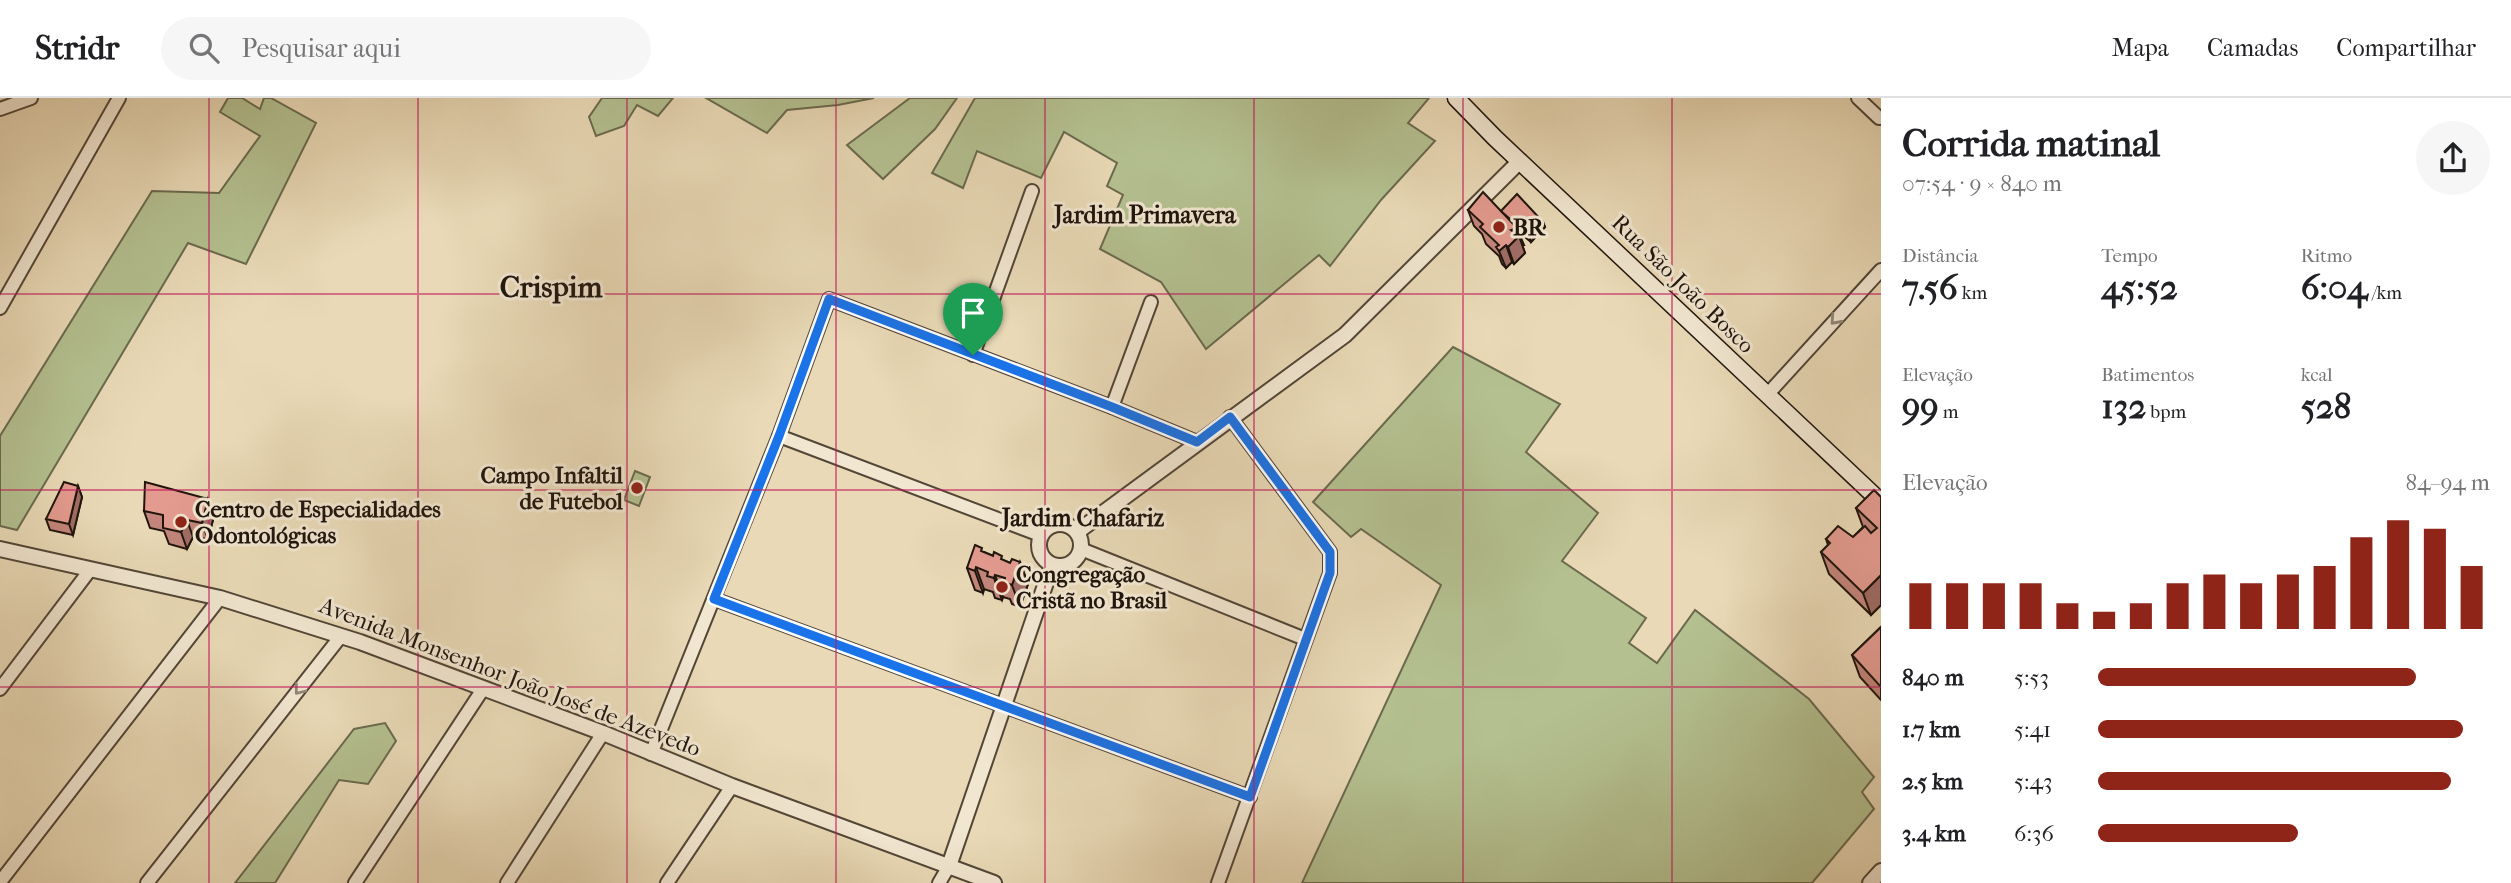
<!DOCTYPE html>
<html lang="pt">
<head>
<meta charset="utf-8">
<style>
	:root { --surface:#fff; --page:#f6f6f6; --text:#202124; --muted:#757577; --line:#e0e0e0; --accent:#8f2418 }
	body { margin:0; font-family:"IM FELL French Canon",serif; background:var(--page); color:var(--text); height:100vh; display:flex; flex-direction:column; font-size:26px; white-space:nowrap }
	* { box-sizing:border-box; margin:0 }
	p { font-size:23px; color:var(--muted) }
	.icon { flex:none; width:38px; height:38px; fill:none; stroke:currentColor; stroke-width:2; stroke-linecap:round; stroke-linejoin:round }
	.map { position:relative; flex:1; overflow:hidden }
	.details { display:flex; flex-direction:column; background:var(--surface); width:630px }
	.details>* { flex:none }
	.pin { position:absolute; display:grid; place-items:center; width:60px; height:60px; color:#fff; margin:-72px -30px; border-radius:50% 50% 50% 0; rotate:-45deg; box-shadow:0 0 7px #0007 }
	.pin .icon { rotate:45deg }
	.round { display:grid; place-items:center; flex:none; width:74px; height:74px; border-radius:37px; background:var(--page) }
	.summary { display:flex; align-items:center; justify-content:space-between; height:119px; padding:0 21px }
	h1 { font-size:38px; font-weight:700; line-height:52px }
	.metrics { display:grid; grid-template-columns:repeat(3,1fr); gap:10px; height:119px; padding:7px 21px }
	.metrics div { display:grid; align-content:center }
	.metrics b { font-size:35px; font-weight:700 }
	.metrics small { font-size:19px; font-weight:400 }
	.metrics p { font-size:19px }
	.chart { height:196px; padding:14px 21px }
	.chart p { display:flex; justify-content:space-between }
	.chart svg { width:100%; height:126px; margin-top:7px; stroke:var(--accent); stroke-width:6 }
	ul { padding:0 21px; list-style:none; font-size:23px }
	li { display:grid; grid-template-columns:112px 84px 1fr; align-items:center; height:52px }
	li i { height:18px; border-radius:9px; background:var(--accent) }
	header { display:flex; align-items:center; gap:42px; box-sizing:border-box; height:98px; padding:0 35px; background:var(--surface); border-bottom:2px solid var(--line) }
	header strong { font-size:33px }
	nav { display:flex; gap:38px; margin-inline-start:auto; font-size:24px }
	.search { width:490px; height:63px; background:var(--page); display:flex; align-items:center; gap:18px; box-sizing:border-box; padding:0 24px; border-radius:38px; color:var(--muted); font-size:26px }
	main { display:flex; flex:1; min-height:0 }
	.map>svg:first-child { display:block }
	.green { fill:#b4c090; stroke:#6a6a4e; stroke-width:2 }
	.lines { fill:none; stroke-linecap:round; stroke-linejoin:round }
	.minor-casing { stroke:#524637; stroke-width:16 }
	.tertiary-casing { stroke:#524637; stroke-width:18 }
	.secondary-casing { stroke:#1f150d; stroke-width:19 }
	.minor { stroke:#f1e6d0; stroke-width:12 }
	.tertiary { stroke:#f1e6d0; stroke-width:14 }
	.secondary { stroke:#f1e6d0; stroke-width:16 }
	.wall { fill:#c3857b; stroke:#1f150d; stroke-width:2 }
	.shaded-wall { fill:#9f6c64; stroke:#1f150d; stroke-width:2 }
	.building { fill:#e39b8f; stroke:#1f150d; stroke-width:2 }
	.oneway { stroke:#928878 }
	.route-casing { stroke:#fff; stroke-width:14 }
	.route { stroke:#1a73e8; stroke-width:9 }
	.grid { fill:none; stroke:#c2185b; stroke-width:2; stroke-opacity:0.55 }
	.poi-dot { fill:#8f2418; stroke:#f1e6d0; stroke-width:2.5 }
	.labels { text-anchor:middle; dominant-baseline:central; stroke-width:6; stroke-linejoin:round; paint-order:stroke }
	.poi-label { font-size:23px; font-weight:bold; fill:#1f150d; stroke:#f1e6d0; text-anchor:start }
	.street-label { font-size:23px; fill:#1f150d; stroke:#f1e6d0 }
	.neighbourhood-label { font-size:24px; font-weight:bold; fill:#1f150d; stroke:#f1e6d0 }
	.district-label { font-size:30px; font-weight:bold; fill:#1f150d; stroke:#f1e6d0 }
</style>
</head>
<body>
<header>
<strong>Stridr</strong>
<div class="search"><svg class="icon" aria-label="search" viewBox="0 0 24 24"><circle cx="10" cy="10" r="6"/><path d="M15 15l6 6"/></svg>Pesquisar aqui</div>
<nav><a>Mapa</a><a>Camadas</a><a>Compartilhar</a></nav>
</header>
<main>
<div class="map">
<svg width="1881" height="785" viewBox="0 0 1881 785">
	<rect width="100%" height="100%" fill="#e9d9b6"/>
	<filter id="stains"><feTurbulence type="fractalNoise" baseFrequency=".00286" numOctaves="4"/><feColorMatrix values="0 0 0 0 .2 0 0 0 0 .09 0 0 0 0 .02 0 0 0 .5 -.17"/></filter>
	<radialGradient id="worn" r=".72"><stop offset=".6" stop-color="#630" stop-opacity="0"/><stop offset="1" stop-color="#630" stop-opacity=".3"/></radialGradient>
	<g class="green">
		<polygon points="228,0 242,0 260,11 264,0 271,0 316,25 246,166 188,145 17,432 0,428 0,338 152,93 219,95 260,38 220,14"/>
		<polygon points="602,0 673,0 658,18 637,7 624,28 596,38 589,19"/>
		<polygon points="706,0 874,0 838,7 787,12 767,35"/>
		<polygon points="910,0 957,0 935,31 883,81 847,47"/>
		<polygon points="975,0 1429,0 1408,25 1435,43 1381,102 1330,168 1319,157 1206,251 1161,184 1100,151 1123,97 1107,88 1117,65 1064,34 1041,80 977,53 963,90 932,75"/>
		<polygon points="1453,249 1560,306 1526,354 1598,415 1562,463 1646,520 1629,545 1657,565 1695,512 1809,601 1874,679 1862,694 1874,711 1812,785 1302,785 1441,487 1361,431 1351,439 1313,404"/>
		<polygon points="635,373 650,379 639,408 624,402"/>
		<polygon points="385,625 396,643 368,686 339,682 275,785 235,785 354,631"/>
	</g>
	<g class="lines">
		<defs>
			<g id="minor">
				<polyline points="1858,0 1879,20"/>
				<polyline points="0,11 31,0"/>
				<polyline points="0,210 119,0"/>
				<polyline points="973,257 1032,93"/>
				<polyline points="1767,297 1881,172"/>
				<polyline points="1112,309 1151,204"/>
				<polyline points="779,338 1040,437"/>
				<polyline points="1081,451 1305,541"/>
				<polyline points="714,501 1250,699"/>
				<polyline points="0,591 90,472"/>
				<polyline points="651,656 779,338 829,201 1112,309 1197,344"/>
				<polyline points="0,784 220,500"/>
				<polyline points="147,785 341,538"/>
				<polyline points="355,785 483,591"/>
				<polyline points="507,785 603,635"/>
				<polyline points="667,785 732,688"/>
				<polyline points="939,785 949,768"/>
				<polyline points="1218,785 1330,475 1330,454 1230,319"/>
			</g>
			<g id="tertiary">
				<circle cx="1060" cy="447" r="21"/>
				<polyline points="1077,434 1345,237 1520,63"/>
				<polyline points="0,451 220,500 360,544 603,635 732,688 994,785"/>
				<polyline points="949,768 1052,467"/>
				<polyline points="1870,785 1881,773"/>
			</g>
			<polyline id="secondary" points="1456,0 1495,40 1881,404"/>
		</defs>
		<use href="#minor" class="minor-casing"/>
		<use href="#tertiary" class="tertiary-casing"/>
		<use href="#secondary" class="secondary-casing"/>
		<use href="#minor" class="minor"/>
		<use href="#tertiary" class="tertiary"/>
		<use href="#secondary" class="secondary"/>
	</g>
	<g class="wall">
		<polygon points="1468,112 1501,113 1543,124 1545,129 1531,144 1518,133 1524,147 1522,147 1525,155 1514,166 1512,164 1506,170 1502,166 1499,158 1486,146 1482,136 1474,128"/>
		<polygon points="78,388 82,399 73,437 50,432 46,421"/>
		<polygon points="1881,399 1881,507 1871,517 1829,476 1821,454 1828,447 1826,441 1853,439 1863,429 1856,410"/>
		<polygon points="144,413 214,418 208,441 193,439 187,451 169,446 164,433 150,430"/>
		<polygon points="984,454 1010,465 1020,464 1028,486 1020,509 1012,506 1010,501 1003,499 1002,502 995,500 993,494 984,491 983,495 975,492 967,470"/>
		<polygon points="1881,529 1881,602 1860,579 1852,557"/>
	</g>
	<g class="shaded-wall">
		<polygon points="1543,124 1545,129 1531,144 1529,138"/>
		<polygon points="1519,138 1525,155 1514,166 1508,149"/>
		<polygon points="1506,147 1512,164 1506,170 1499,153"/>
		<polygon points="78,388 82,399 73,437 69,426"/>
		<polygon points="208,401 214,418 208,441 202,425"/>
		<polygon points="187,422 193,439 187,451 181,434"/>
		<polygon points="1020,464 1028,486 1020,509 1012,487"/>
		<polygon points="976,469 984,491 983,495 975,473"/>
		<polygon points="995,477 1003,499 1002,502 994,480"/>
		<polygon points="1881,477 1881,507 1871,517 1863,495"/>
	</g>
	<g class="building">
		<polygon points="1483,94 1517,130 1511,132 1519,138 1508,149 1506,147 1499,153 1496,149 1499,147 1480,129 1483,126 1468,112"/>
		<polygon points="1517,96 1543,124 1529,138 1501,113"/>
		<polygon points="64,384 78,388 69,426 46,421"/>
		<polygon points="145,384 208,401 202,425 187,422 181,434 163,430 163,417 144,413"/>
		<polygon points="1874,392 1881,399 1881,477 1863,495 1821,454 1830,445 1826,441 1838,428 1853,439 1865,428 1871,435 1877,430 1856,410"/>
		<polygon points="975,447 982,450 981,453 993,458 994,454 1002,458 1001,461 1010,465 1012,461 1020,464 1012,487 1004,484 1005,480 995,477 994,480 987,478 988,474 976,469 975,473 967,470"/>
		<polygon points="1881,529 1881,589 1852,557"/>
	</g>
	<defs><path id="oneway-chevron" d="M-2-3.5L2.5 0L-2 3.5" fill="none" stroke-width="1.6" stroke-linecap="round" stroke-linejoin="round" transform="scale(1.75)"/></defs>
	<g class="oneway">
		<use href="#oneway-chevron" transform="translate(1835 222) rotate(132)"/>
		<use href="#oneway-chevron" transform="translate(299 592) rotate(128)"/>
	</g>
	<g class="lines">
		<defs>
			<polygon id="route" points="829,201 1112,309 1197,344 1230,319 1330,454 1330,475 1250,699 714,501 779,338"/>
		</defs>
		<use href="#route" class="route-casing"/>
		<use href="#route" class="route"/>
	</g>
	<path class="grid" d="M209,0V785M418,0V785M627,0V785M836,0V785M1045,0V785M1254,0V785M1463,0V785M1672,0V785M0,196H1881M0,392H1881M0,589H1881"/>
	<g class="poi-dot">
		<circle cx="1499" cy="129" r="7"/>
		<circle cx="637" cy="390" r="7"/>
		<circle cx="181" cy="424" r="7"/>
		<circle cx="1002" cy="489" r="7"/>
	</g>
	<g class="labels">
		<g class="poi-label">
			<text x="1513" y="129">BR</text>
			<text x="623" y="377" text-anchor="end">Campo Infaltil<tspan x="623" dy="26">de Futebol</tspan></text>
			<text x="195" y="411">Centro de Especialidades<tspan x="195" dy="26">Odontológicas</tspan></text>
			<text x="1016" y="476">Congregação<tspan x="1016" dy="26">Cristã no Brasil</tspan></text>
		</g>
		<g class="street-label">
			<text transform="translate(1683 186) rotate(44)">Rua São João Bosco</text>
			<text transform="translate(510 579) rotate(21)">Avenida Monsenhor João José de Azevedo</text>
		</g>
		<g class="neighbourhood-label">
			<text x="1145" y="117">Jardim Primavera</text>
			<text x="1083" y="420">Jardim Chafariz</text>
		</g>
		<g class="district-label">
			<text x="551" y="189">Crispim</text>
		</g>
	</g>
	<rect width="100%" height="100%" filter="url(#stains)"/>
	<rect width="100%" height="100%" fill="url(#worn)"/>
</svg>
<div class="pin" style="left:973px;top:257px;background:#1e9e55"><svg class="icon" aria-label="arrive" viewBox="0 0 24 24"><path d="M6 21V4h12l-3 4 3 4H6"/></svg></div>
</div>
<section class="details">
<div class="summary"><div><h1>Corrida matinal</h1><p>07:54 · 9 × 840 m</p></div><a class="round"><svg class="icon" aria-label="share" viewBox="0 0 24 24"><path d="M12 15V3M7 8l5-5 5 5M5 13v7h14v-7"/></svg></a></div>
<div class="metrics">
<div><p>Distância</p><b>7.56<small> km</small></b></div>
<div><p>Tempo</p><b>45:52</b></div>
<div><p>Ritmo</p><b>6:04<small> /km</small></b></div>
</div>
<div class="metrics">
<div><p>Elevação</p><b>99<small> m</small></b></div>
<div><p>Batimentos</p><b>132<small> bpm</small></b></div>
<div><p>kcal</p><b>528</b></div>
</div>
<div class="chart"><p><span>Elevação</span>84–94 m</p>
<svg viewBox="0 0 160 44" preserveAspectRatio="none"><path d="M5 44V28M15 44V28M25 44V28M35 44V28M45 44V35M55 44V38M65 44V35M75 44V28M85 44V25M95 44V28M105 44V25M115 44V22M125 44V12M135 44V6M145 44V9M155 44V22"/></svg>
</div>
<ul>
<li><b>840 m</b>5:53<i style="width:81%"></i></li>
<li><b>1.7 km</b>5:41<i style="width:93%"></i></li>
<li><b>2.5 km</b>5:43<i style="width:90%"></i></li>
<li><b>3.4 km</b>6:36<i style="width:51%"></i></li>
</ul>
</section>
</main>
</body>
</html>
